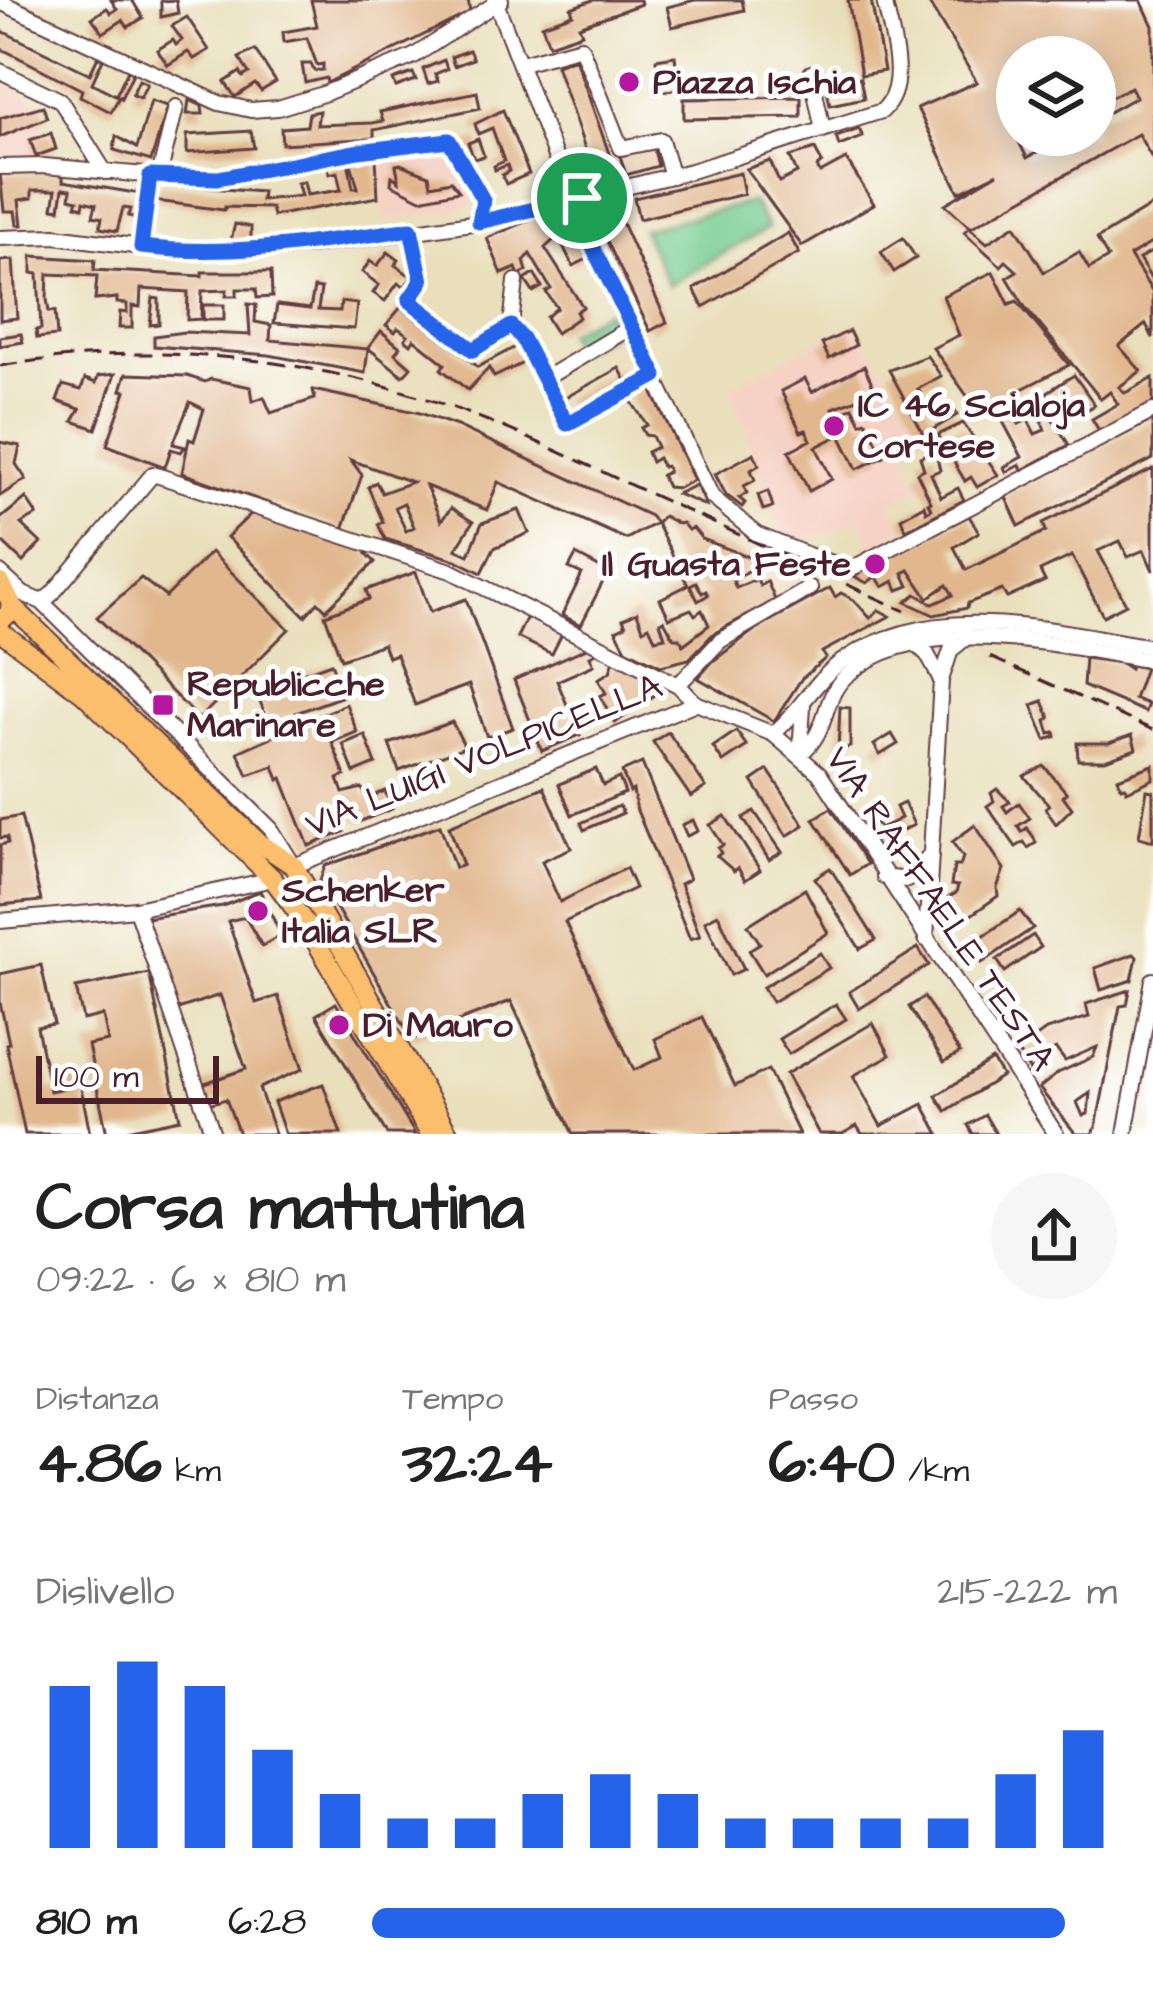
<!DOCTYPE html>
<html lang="it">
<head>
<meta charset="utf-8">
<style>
	:root { --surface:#fff; --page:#f6f6f6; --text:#222; --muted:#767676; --accent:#2563eb }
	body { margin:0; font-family:"Architects Daughter",sans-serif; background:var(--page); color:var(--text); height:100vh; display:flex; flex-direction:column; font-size:45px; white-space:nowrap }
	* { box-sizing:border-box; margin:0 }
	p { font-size:39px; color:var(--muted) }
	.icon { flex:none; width:66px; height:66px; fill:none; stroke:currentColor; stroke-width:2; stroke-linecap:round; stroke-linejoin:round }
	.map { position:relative; height:1134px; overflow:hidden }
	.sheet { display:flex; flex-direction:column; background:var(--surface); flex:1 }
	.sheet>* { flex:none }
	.controls { position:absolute; left:996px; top:36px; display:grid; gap:24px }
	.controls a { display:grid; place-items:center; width:120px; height:120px; border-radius:50%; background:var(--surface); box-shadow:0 6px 30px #0003; font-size:60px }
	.scale { position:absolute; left:36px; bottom:30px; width:183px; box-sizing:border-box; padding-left:12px; border:6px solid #4a1f2b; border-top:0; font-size:33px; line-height:42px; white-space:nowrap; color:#4a1f2b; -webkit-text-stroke:9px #fff; paint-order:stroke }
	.pin { position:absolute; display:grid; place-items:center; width:102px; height:102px; color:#fff; margin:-51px; border:6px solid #fff; border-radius:50%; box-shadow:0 3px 12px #0007 }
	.round { display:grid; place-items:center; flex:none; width:126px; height:126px; border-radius:63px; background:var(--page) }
	.head { display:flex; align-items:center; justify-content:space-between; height:204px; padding:0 36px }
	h1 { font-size:66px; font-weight:700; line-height:90px }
	.stats { display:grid; grid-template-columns:repeat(3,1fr); gap:18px; height:204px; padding:12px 36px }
	.stats div { display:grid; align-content:center }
	.stats b { font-size:60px; font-weight:700 }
	.stats small { font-size:33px; font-weight:400 }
	.stats p { font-size:33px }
	.chart { height:336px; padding:24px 36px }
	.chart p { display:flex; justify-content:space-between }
	.chart svg { width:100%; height:216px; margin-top:12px; stroke:var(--accent); stroke-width:6 }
	ul { padding:0 36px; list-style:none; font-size:39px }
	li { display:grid; grid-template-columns:192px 144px 1fr; align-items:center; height:90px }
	li i { height:30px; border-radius:15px; background:var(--accent) }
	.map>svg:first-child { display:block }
	.built { fill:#f6d2c5 }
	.green { fill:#78cd90; stroke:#61765e; stroke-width:3 }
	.building { fill:#e1b78e; fill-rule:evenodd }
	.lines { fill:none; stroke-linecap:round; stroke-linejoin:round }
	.minor-casing { stroke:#623c41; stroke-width:18 }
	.major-casing { stroke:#623c41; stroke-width:22 }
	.minor { stroke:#fff; stroke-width:14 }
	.major { stroke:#fabe6d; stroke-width:18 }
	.rail { stroke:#4a1f2b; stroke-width:3; stroke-dasharray:18 9; stroke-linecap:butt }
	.route-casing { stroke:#fff; stroke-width:24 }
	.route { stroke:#2563eb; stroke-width:15 }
	.poi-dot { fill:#b5179e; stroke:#fff; stroke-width:4.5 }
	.labels { text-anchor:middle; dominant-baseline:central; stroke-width:10; stroke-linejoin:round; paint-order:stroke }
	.poi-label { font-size:36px; font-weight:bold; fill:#4a1f2b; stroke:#fff; text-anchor:start }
	.street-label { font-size:36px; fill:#4a1f2b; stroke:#fff }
</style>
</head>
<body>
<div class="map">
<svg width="1153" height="1134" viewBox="0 0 1153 1134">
	<rect width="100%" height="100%" fill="#fff"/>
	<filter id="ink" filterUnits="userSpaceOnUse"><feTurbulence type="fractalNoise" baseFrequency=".00833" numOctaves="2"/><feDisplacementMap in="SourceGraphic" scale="24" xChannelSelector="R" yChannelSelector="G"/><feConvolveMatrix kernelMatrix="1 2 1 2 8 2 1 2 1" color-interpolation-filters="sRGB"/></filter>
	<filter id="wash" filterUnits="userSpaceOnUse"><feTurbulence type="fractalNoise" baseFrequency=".004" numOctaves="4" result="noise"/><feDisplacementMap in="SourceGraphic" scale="48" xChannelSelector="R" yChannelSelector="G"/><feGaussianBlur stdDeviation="2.7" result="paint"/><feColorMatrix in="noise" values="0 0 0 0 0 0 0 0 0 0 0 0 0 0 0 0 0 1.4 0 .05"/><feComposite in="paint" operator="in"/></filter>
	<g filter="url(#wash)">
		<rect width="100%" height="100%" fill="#e9dfbb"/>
		<g class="built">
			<polygon points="0,82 39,102 52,158 0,160"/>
			<polygon points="446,148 473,196 471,208 382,221 382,158"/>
			<polygon points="853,323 925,434 902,448 922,486 890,502 905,531 874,546 860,521 791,545 785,541 730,387"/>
		</g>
		<g class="green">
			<polygon points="752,202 768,228 668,285 642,229"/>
			<polygon points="606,311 616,330 577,352 566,333"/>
		</g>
		<g id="blocks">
			<g class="building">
				<polygon points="111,0 132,0 143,18 128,27 123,20 103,33 92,18 107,8 111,13 117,9"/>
				<polygon points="176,0 178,13 161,17 161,1"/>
				<polygon points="311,0 468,0 470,12 327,83 326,78 305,83 302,64 311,64 314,71 323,70 323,64 317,65 307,38 284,42 283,32 317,26"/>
				<polygon points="593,0 640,0 641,4 579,26 582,33 549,44 542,25 573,14 571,8"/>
				<polygon points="695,0 742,0 744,10 672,27 667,7"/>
				<polygon points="848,0 871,0 884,71 861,75"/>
				<path d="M927,0H1141L1153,26V160L1138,134L970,228L987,243L1015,225L1044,272L1079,252L1089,269L1108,258L1097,239L1153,205V242L1130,256L1153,293V338L1146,324L1119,346L1141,371L1119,387L1125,393L1153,378V404L1100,432L1092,419L1118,404L1110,392L1101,399L1025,307L1007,277L1017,271L1006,261L1001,266L964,232L970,227L945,204L998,173L959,192L917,108L977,82ZM1017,57H1095V105L1131,87L1136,97L1095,120V135H1068L1027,158L1019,142L1033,135H1017Z"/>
				<polygon points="187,17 209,50 194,59 188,52 168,65 157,50 173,40 176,45 182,40 172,26"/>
				<polygon points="2,31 90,74 98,57 103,59 92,83 119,97 111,112 80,96 82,90 0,48"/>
				<polygon points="255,50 276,82 261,91 255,84 235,97 225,82 240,72 243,77 249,73 239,58"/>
				<polygon points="469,50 473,59 454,66 451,57"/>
				<polygon points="675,56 679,89 660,92 656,59"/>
				<polygon points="575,58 611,159 591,166 556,65"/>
				<polygon points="444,60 447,69 435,74 438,81 428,84 423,69"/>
				<polygon points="128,70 133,73 121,98 116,95"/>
				<polygon points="413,73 416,80 396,87 393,80"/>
				<polygon points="860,78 864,98 830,105 826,84"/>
				<polygon points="139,80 147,84 140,98 132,95"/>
				<polygon points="477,92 480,108 374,130 374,138 282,144 281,128 307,126 309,113 319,111 317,125 372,123 383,121 380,112"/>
				<polygon points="801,97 801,117 684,119 684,99"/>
				<polygon points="189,100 202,106 203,114 187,114"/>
				<polygon points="151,101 168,106 151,161 114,150 116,136 137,148"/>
				<polygon points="43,106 47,118 0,137 0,118"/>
				<polygon points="503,110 529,174 506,184 502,175 509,171 507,165 495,170 494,166 504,161 492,128 478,134 475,124"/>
				<polygon points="859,129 863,137 839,146 836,137"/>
				<polygon points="251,131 254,148 187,153 187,135"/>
				<polygon points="51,133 56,149 36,156 30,140"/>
				<polygon points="478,139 484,156 474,159 468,143"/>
				<polygon points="653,146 658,166 626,175 620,156"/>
				<polygon points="815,149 822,163 817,167 820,173 846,159 874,204 802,246 746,169 770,161 779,182 797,173 790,157"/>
				<polygon points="376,158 378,197 273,216 271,208 225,207 224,210 156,201 157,184 262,192 261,200 301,196 297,183 304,182 307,195 341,190 337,172 329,174 328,165 348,161 353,188 358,188 350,160"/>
				<polygon points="400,164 429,175 431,185 451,181 459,191 421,199 391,184 392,176 399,181 396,165"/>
				<polygon points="63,173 63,181 141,194 138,218 128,216 130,209 123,208 117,231 100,228 102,218 93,216 96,204 84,201 83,207 76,205 78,200 70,198 71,189 63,188 60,209 53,208 56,190 32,190 32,198 19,200 22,225 17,225 15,211 4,211 0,174"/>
				<polygon points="740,173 744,194 639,219 634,198"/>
				<polygon points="538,217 556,221 557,237 545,248 583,307 576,312 579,317 556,333 546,317 557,308 546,292 551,289 530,254 524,261 527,271 519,275 516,268 502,274 487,238"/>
				<polygon points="622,223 667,322 650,331 603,233"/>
				<polygon points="235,224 251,227 251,240 231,240"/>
				<polygon points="788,233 799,253 703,307 694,289"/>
				<polygon points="575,235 587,259 573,266 561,242"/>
				<polygon points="903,238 916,258 894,272 881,252"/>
				<polygon points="1153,251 1153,282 1139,259"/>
				<polygon points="388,252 399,260 395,265 412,277 404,287 398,283 385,301 373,293 379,285 362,272 370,261 377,266"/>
				<polygon points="32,256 95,260 94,270 202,276 202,272 271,272 272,297 257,298 256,289 237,289 237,296 226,296 227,290 202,291 201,319 187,320 188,292 141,289 140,307 132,306 132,328 119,328 120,312 127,313 127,304 117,303 117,298 95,300 97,276 48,274 47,299 49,312 55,311 57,336 37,338 36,330 41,329 38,274 32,273"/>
				<polygon points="13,260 17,318 0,320 0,261"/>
				<polygon points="993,272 1009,304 1017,301 1069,365 1016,392 1024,405 1013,413 1019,424 1028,420 1035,434 1045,430 1040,417 1049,413 1069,445 1022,470 1020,465 1006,472 1004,467 1022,457 993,403 978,411 933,348 959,335 943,296"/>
				<polygon points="534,274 542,287 533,292 525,280"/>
				<polygon points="314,288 321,289 318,310 340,311 341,302 357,304 354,329 274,323 277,305 310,309"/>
				<polygon points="153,298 159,299 159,324 150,325"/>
				<polygon points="248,304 256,305 255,322 271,325 270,340 368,349 365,373 269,355 154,346 154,336 184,332 250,335"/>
				<rect x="203" y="305" width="21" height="15"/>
				<polygon points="401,307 478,367 517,346 525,362 494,377 489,368 468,390 441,369 445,364 414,339 411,344 405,339 408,335 398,328 395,332 386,325"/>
				<polygon points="381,331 400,347 395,353 411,367 403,376 368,348"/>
				<polygon points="849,331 856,345 829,359 822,344"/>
				<polygon points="21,334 23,342 0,346 0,337"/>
				<polygon points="927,356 941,376 918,389 932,414 950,404 957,415 924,435 889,370"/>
				<polygon points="864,366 876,392 833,408 837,415 853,407 861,423 866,421 884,456 857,469 840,435 816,447 832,479 809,491 789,451 811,440 806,430 801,432 781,391 805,379 812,392"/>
				<polygon points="619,368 628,384 571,414 563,399"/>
				<polygon points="115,374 96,429 73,421 80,409 57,401 63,385 81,390 85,379 96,383 98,376"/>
				<path d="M126,374L187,376L205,382L211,379L251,387L253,401L264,397L271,413L315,399L313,390L420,413L457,426L650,516L656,523L626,539L498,482L487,510L426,486L441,521L451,508L473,522L456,549L469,555L482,523L519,510L529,533L494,548L482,573L456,560L385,539L378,524L383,522L368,487L376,482L382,493L412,482L351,460L362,475L343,529L182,473L189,439L194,441L204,409L190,402L173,444L185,447L181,452L171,449L165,467L107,445L126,391L121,390ZM404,503L414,527L406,531L395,507Z"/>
				<polygon points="1074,375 1095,405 1085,411 1079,402 1060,413 1046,393"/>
				<polygon points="649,385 694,480 678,488 667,487 661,475 668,472 666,466 662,467 658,458 651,462 647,452 657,447 652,436 645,435 641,428 647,425 627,395"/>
				<polygon points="1153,420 1153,459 1019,526 1005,495"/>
				<polygon points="963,423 998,475 977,487 971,477 965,481 938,435"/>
				<polygon points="0,442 20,446 16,464 26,479 0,496"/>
				<polygon points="935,450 940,470 931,474 941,497 958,488 964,500 906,530 901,518 924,505 926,512 931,509 928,503 931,502 917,473 924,469 920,457"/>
				<polygon points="754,453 759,465 751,470 755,480 744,486 747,493 739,498 745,503 742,507 726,495 715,474"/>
				<polygon points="1153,469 1153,571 1144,550 1128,557 1120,541 1098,551 1126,604 1103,616 1072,556 1040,571 1045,581 1007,598 1002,590 968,603 967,608 934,615 906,602 916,594 933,604 953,595 947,585 928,598 909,570 903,573 909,586 898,590 894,581 883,587 876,576 867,583 852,575 969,516 979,532 954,547 966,570 1046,531 1043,523"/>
				<polygon points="696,485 702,496 706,506 677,494"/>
				<polygon points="768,491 773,507 763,510 758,495"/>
				<polygon points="26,498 37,515 21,524 41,543 23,562 0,540 0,519"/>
				<polygon points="253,512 371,551 367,554 375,562 326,610 318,602 305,616 227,537"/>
				<path d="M663,516L678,524L682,523L688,530L693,528L702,539L754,559L751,569L733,581L736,588L757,579L760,586L767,581L775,600L713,634L689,659L661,666L626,649L616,630L626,625L623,619L637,612L643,629L649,626L655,639L665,637L660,622L664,620L674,638H680L683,645L709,625L702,610L695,615L691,609L669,618L660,599L688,585L656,523ZM696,582L702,593L706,591L708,595L698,601L690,585Z"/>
				<polygon points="211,552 289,629 199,719 97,617 141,578 166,597"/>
				<polygon points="576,555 608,572 581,625 562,615 582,574 569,568"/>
				<polygon points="416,572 430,612 466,599 513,728 487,737 469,685 415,705 396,654 388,657 383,644 341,659 325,615 369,599 366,590"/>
				<polygon points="830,588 835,597 841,593 854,600 870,618 879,610 890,616 822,652 826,658 802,678 774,721 698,678 713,661 757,628"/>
				<polygon points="527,617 562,634 552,654 517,637"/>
				<polygon points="589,647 599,652 590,656 594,665 557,681 580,735 542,751 514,680"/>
				<polygon points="1085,658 1121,663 1130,669 1131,665 1145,668 1134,699 1148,704 1145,712 1083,686"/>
				<polygon points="614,660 643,672 666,687 615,723 600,696 606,693 598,679 610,672"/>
				<polygon points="331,663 343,696 268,723 256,690"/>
				<polygon points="1043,701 1050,718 1046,721 1050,734 1055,732 1056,737 1046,740 1032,705"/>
				<polygon points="346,704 357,732 332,742 345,776 338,779 343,793 362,788 367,798 385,791 392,809 356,823 348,804 335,810 344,832 309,846 282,778 279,780 274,766 248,775 238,752"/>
				<polygon points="840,707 850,708 850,747 838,751"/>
				<polygon points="452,722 465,747 399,771 389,744"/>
				<polygon points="736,731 747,746 723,762 713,747"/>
				<polygon points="668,732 706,787 691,797 653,742"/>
				<polygon points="892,734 898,744 880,755 874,745"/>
				<polygon points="365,735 376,764 354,773 343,744"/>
				<polygon points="1132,735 1136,749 1105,760 1078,760 1077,743 1109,743"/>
				<polygon points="642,763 689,879 680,884 700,936 690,939 636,808 633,790 630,792 622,772"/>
				<polygon points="1153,765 1153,779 1127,791 1125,786 1121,787 1118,778"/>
				<polygon points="1044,766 1067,793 1063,796 1072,808 1056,824 1045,808 1049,805 1024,776"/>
				<polygon points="596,769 603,785 619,778 625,793 572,815 559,784"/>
				<polygon points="768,770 804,825 787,836 752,781"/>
				<polygon points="544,787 571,848 542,861 560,902 626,868 635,888 565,922 634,1070 662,1057 655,1039 702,1017 735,1086 768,1070 799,1134 573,1134 511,1001 412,1039 320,880 325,866 440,825 455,868 463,865 449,826"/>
				<polygon points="997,789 1010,802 1003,806 1007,812 1019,803 1030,818 1018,826 1022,832 1027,828 1033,836 1036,843 1028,848 1024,842 1016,847 987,806 994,801 991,793"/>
				<polygon points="1147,790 1153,791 1153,841 1139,837"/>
				<polygon points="904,803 914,825 879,841 870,824 876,822 880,829 901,818 896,807"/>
				<polygon points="619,806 623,813 584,830 581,823"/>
				<polygon points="831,808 867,864 850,875 814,819"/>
				<polygon points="754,811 782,852 769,860 743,818"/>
				<polygon points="21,816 41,901 0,905 0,845 8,843 7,837 0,838 0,820"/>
				<polygon points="725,816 760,870 745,880 738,868 734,871 717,856 721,853 718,848 723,845 710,825"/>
				<polygon points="693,820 698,831 687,836 682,825"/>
				<polygon points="975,825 1004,869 997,888 998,896 957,925 941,902 956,893 958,886 951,885 954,866 960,866 963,857 952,842"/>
				<polygon points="830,868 876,940 860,949 815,878"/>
				<polygon points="805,889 828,933 764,974 749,950 760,943 748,925"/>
				<polygon points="260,891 281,935 262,946 245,917 228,921 256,1003 278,996 303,1069 259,1088 275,1134 239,1134 226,1099 205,1105 199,1085 246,1069 220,995 175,1010 146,918 223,906"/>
				<polygon points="1020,911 1033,928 982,963 970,945"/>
				<polygon points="718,914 744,969 731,975 705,921"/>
				<polygon points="1033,935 1041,947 1005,972 997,960"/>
				<polygon points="918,948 929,965 859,1009 849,992"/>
				<polygon points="820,953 829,968 772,1002 763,987"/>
				<polygon points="1134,954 1137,957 1132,980 1101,990 1095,968"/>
				<polygon points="41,965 54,1024 37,1027 50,1091 69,1087 67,1080 79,1077 90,1134 25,1134 6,1044 9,1043 0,1002 0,974"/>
				<polygon points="149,973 180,1119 107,1134 88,1045 108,1041 103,1015 83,1020 76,988"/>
				<path d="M1130,990L1127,1005L1120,1006L1096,1127L1092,1134H1076L1039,1088L1058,1073L1093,1057L1097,1047L1065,1061L1056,1049L1038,1057L1042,1061L1030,1071L1017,1051L1046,1030L1089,1017L1086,1004ZM1090,1093L1088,1114L1083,1116L1077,1102Z"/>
				<polygon points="924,997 960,1053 944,1062 909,1007"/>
				<polygon points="336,1003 415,1134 387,1134 316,1015"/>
				<polygon points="836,1004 846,1019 789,1054 779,1039"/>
				<polygon points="873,1023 890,1055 853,1076 881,1126 923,1104 939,1134 862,1134 857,1126 842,1134 819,1134 786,1074"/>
				<polygon points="992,1060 1002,1076 946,1111 936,1096"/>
				<polygon points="323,1084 341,1134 285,1134 274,1102"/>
				<polygon points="985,1115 996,1134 973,1134 968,1125"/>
			</g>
		</g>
	</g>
	<g filter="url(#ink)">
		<use href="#blocks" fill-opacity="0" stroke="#623c41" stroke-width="3"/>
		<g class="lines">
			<defs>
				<g id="minor">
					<polyline points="495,0 568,190"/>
					<polyline points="0,2 219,103 251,110 278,108 326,93 414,56 501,0"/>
					<polyline points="522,63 581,47 621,148 661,140 672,176"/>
					<polyline points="0,71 60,100 105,172"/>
					<polyline points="811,73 823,130"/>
					<polyline points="0,167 44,166 202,180 359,151 449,140 483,200 479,222"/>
					<polyline points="159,176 176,107"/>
					<path d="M582,198L691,171L882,111C910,85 891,34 884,0"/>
					<polyline points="575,211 712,497 758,535 821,560 853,568 1153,411"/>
					<polyline points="411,229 422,281 409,300 473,350 511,325 516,281"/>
					<polyline points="0,238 55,236 182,252 237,251 310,246 479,222 560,203"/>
					<polyline points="141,247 150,176"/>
					<polyline points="511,325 522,337 567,424 656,375"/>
					<polyline points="544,379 633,326"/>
					<polyline points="0,573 23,594 42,602 271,829 294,866 696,703"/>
					<polyline points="42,602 52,594 153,474 451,571 678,685 696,703 773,734 819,773 1056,1134"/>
					<polyline points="916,644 927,654 941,680"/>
					<polyline points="678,685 720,641 810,588"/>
					<path d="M773,734C800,712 815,679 844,660C937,598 1051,631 1153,647"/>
					<path d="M800,754C830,731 821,699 846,676C921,609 1065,647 1153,661"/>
					<polyline points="800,754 803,706"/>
					<polyline points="884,877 907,880 923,867 928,857"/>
					<polyline points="136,909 213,1134"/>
					<polyline points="0,921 136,909 273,879"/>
					<polyline points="926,939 941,680 951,650 967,637"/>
					<polyline points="1125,1134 1153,980"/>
				</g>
				<g id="major">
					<polyline points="0,583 11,602 9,613 0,622"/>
					<polyline points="11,605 258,842 294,866 449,1134"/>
					<polyline points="0,631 83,693 273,879 303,920 430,1134"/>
				</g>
			</defs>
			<use href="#minor" class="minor-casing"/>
			<use href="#major" class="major-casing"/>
			<use href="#minor" class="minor"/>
			<use href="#major" class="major"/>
			<g class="rail">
				<path d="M0,366C149,341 306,355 448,406C517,430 582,463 648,493C734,532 819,572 905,611"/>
				<polyline points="990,657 1153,730"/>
			</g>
		</g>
	</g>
	<g class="lines" filter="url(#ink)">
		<defs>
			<path id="route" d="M449,140L483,200L479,222L560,203L568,190L578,192L582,203L575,211L656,376L567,424L522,338L511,326L473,350L409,300L422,281L411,229C320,242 233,258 141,247L150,176L218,178L359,151Z"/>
		</defs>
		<use href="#route" class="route-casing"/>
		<use href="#route" class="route"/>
	</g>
	<g class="poi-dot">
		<circle cx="629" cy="82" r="12"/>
		<circle cx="834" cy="426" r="12"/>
		<circle cx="875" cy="564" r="12"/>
		<rect x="151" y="693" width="24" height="24" rx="6"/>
		<circle cx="258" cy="911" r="12"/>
		<circle cx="339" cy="1025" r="12"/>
	</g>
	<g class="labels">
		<g class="poi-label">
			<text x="653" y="82">Piazza Ischia</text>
			<text x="858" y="405">IC 46 Scialoja<tspan x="858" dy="41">Cortese</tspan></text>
			<text x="851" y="564" text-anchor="end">Il Guasta Feste</text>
			<text x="187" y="684">Republicche<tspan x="187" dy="41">Marinare</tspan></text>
			<text x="282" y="890">Schenker<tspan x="282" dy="41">Italia SLR</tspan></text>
			<text x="363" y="1025">Di Mauro</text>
		</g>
		<g class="street-label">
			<text transform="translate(484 756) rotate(-22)">VIA LUIGI VOLPICELLA</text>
			<text transform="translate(940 909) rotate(56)">VIA RAFFAELE TESTA</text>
		</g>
	</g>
</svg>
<div class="controls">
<a><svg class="icon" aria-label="layers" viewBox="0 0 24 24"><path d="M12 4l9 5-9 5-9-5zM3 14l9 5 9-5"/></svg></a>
</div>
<div class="scale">100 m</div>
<div class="pin" style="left:582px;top:198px;background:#1e9e55"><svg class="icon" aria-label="arrive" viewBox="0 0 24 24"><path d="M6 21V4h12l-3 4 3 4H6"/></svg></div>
</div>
<section class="sheet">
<div class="head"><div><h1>Corsa mattutina</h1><p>09:22 · 6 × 810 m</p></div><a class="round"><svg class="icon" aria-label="share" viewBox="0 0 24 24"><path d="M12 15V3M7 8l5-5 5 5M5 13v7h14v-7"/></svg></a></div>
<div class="stats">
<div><p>Distanza</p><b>4.86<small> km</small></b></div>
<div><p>Tempo</p><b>32:24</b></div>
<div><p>Passo</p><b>6:40<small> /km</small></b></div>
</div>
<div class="chart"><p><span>Dislivello</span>215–222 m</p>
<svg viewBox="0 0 160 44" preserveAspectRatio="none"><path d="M5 44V11M15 44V6M25 44V11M35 44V24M45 44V33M55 44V38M65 44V38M75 44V33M85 44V29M95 44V33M105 44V38M115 44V38M125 44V38M135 44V38M145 44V29M155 44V20"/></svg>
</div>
<ul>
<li><b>810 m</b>6:28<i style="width:93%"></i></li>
</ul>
</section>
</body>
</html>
